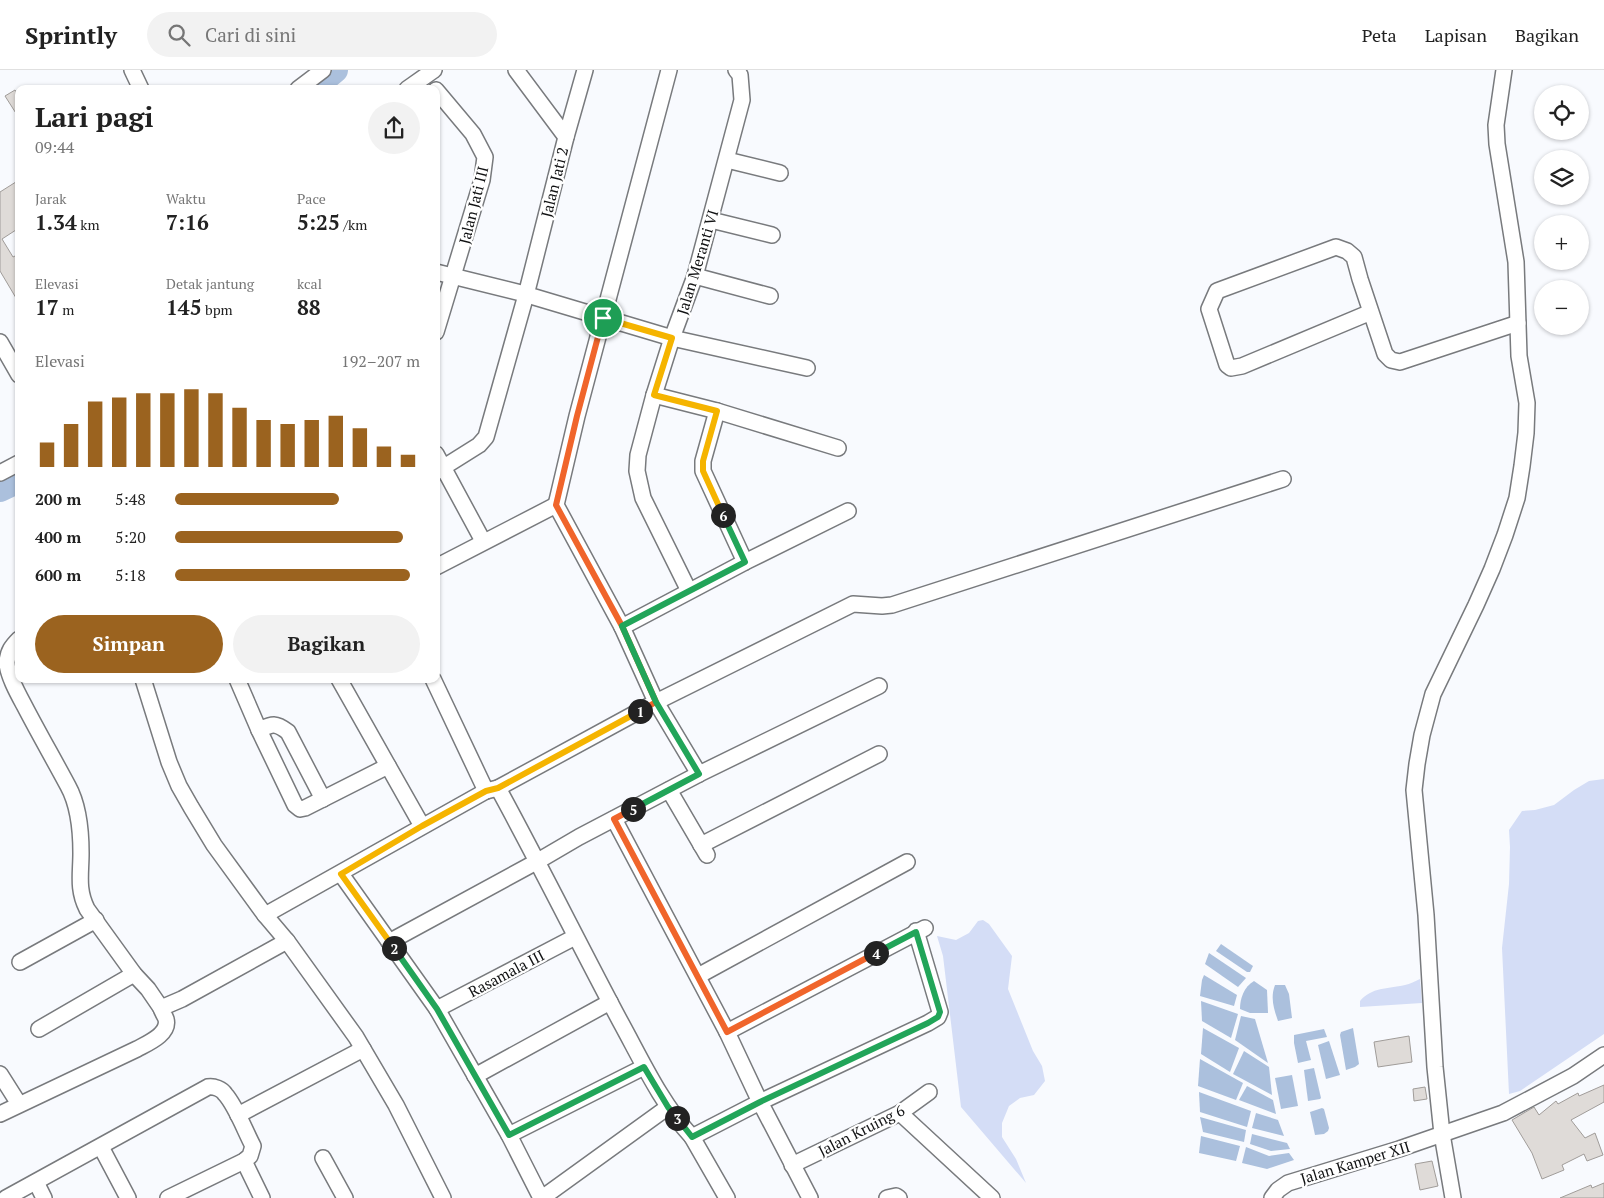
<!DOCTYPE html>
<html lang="id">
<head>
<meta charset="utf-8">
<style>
	:root { --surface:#fff; --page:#f2f2f2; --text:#222; --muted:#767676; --line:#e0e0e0; --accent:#9b631f }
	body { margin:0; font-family:"PT Serif",serif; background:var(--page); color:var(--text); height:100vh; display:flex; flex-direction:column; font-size:19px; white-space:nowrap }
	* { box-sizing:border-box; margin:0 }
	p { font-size:16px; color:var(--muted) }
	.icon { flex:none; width:28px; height:28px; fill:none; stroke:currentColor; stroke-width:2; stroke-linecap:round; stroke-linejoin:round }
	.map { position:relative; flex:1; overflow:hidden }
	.sheet { position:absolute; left:15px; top:15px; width:425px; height:598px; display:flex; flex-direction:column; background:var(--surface); border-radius:10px; box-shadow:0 1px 4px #0004 }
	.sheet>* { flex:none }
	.tools { position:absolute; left:1534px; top:15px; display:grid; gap:10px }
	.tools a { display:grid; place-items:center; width:55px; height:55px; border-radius:50%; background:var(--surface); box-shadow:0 1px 4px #0004; font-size:25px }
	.pin { position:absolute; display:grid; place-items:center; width:42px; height:42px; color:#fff; margin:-21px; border:2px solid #fff; border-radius:50%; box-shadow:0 1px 5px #0007 }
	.km { position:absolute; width:25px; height:25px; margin:-12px; border-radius:50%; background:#222; color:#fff; font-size:14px; line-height:25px; text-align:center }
	.round { display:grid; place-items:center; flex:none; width:52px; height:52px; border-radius:26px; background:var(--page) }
	.headline { display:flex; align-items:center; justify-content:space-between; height:85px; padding:0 20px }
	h1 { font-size:28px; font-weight:600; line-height:38px }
	.metrics { display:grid; grid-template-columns:repeat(3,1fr); gap:8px; height:85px; padding:5px 20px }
	.metrics div { display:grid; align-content:center }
	.metrics b { font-size:21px; font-weight:600 }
	.metrics small { font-size:14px; font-weight:400 }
	.metrics p { font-size:14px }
	.chart { height:140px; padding:10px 20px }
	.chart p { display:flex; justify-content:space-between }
	.chart svg { width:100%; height:90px; margin-top:5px; stroke:var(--accent); stroke-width:6 }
	.primary-button { display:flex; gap:10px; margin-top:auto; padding:10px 20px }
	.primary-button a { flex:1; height:58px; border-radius:30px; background:var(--accent); color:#fff; font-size:20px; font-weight:600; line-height:58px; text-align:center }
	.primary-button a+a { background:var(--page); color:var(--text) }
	ul { padding:0 20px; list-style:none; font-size:16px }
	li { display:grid; grid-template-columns:80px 60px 1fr; align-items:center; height:38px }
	li i { height:12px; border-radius:6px; background:var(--accent) }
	header { display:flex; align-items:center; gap:30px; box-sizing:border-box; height:70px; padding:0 25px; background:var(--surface); border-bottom:1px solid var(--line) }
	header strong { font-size:24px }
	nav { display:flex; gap:28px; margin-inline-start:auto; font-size:18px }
	.search { width:350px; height:45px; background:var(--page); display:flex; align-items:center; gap:12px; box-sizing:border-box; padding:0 18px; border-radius:28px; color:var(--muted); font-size:19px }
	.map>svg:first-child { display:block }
	.green { fill:#d4ddf6 }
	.water { fill:#abc0dd }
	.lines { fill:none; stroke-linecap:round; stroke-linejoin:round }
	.river { stroke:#abc0dd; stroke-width:26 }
	.building { fill:#dfdbd8; stroke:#a09c99 }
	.street-casing { stroke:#787a7d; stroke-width:18 }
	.street { stroke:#fff; stroke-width:15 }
	.split-1-casing { stroke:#fff; stroke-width:10 }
	.split-2-casing { stroke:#fff; stroke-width:10 }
	.split-3-casing { stroke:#fff; stroke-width:10 }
	.split-4-casing { stroke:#fff; stroke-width:10 }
	.split-5-casing { stroke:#fff; stroke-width:10 }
	.split-6-casing { stroke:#fff; stroke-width:10 }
	.split-7-casing { stroke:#fff; stroke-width:10 }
	.split-1 { stroke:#f0652b; stroke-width:6 }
	.split-2 { stroke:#f5b400; stroke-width:6 }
	.split-3 { stroke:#22a559; stroke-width:6 }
	.split-4 { stroke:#22a559; stroke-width:6 }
	.split-5 { stroke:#f0652b; stroke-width:6 }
	.split-6 { stroke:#22a559; stroke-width:6 }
	.split-7 { stroke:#f5b400; stroke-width:6 }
	.labels { text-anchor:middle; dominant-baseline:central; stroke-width:4.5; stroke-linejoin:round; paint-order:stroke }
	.street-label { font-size:15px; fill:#111213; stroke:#fff }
</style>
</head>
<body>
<header>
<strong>Sprintly</strong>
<div class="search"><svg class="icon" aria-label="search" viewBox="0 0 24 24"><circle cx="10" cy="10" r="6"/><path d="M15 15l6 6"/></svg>Cari di sini</div>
<nav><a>Peta</a><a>Lapisan</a><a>Bagikan</a></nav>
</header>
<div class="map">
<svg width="1604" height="1128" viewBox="0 0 1604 1128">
	<rect width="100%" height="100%" fill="#f8fafe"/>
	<g class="green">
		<polygon points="1604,709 1604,964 1520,1021 1509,1024 1502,878 1509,814 1510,777 1509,760 1522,741 1535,740 1554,735 1574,720 1589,711"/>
		<polygon points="983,850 989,854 1012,886 1008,919 1033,981 1042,996 1045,1011 1034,1025 1020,1028 1009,1036 1002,1053 1002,1067 1016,1089 1026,1113 961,1037 943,886 937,866 956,870 969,863 978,851"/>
		<path d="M1420,909L1422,933L1360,937V931C1372,917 1387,919 1405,915C1410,914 1415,911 1420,909Z"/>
	</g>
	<g class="water">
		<polygon points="1221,874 1253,896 1250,902 1247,902 1216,881"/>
		<polygon points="1209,883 1246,908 1238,917 1205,894"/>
		<polygon points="1204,905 1237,925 1234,936 1200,926 1202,910"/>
		<path d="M1254,911L1267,920L1268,943H1250L1240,939C1240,928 1244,917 1254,911Z"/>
		<path d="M1275,915H1285L1289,924L1292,948L1278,951C1274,939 1270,928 1275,915Z"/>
		<polygon points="1201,931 1238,944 1231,968 1202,951"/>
		<polygon points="1241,946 1255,949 1268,993 1235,970"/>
		<polygon points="1203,958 1239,978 1230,1002 1201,984"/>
		<polygon points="1353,958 1359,994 1355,997 1346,1000 1340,965 1341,962"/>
		<polygon points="1324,959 1327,967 1306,971 1311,990 1298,993 1294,973 1294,965"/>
		<polygon points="1329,971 1340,1005 1326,1009 1318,975"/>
		<polygon points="1244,981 1269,997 1272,1025 1233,1004"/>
		<polygon points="1200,989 1243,1013 1236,1030 1198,1016"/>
		<polygon points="1314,998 1321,1028 1320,1029 1308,1031 1304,1000"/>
		<polygon points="1292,1005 1298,1036 1281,1039 1275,1008"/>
		<polygon points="1247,1016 1273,1030 1276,1044 1239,1030"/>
		<polygon points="1199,1022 1251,1041 1247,1057 1200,1042"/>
		<polygon points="1322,1038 1324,1039 1329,1058 1328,1061 1324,1064 1315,1065 1310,1042"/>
		<polygon points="1256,1043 1278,1050 1284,1066 1252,1058"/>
		<polygon points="1200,1047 1246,1060 1244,1072 1203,1062"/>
		<polygon points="1252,1064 1287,1073 1290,1079 1271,1081 1250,1074"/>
		<polygon points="1201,1066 1240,1076 1236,1091 1199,1083"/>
		<polygon points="1246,1077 1269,1086 1289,1083 1294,1090 1267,1099 1242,1093"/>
	</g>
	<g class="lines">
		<g class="river">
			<polyline points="312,19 335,0"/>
			<polyline points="0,419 19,410"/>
		</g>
	</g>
	<g class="building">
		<polygon points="15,20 19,26 19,48 5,26"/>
		<polygon points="19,110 19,158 2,169 13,187 19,184 19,233 0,201 0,122"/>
		<polygon points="1409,966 1412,992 1378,997 1374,972"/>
		<polygon points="1604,1015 1604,1032 1571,1050 1585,1068 1595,1063 1603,1085 1587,1091 1584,1084 1562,1095 1564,1100 1542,1109 1532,1083 1512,1050 1534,1037 1539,1045 1556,1031 1558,1034 1578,1023 1579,1026"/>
		<polygon points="1425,1017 1427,1029 1414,1031 1413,1019"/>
		<polygon points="1432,1091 1438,1116 1420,1120 1415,1094"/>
		<polygon points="1604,1113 1604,1128 1560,1128 1591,1115 1592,1118"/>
	</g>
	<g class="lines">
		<defs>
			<g id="street">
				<polyline points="132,0 141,19"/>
				<polyline points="516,0 566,67"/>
				<polyline points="298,19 323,0"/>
				<polyline points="407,19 434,0"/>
				<polyline points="436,20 473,64 485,87 482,110 436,262"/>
				<polyline points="727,90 780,103"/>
				<polyline points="711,150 772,165"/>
				<polyline points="436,202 521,223 672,268 807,298"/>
				<polyline points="695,206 770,226"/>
				<polyline points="1371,242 1242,296 1231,298 1227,295 1209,239 1217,221 1336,177 1347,181 1354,187 1360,209 1385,284 1391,290 1400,292 1518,253"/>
				<polyline points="0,272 19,305"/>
				<polyline points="654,325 717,341 838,378"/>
				<polyline points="717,341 703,391 703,401 745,492"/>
				<polyline points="436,384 483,471"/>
				<polyline points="436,402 479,375 486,367 526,225 566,67 585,0"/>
				<polyline points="0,403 19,393"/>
				<polyline points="436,497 556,435"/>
				<polyline points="689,521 643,428 637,401 638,385 654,325 672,268 695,206 742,30 740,5 736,0"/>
				<polyline points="622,557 745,492 848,441"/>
				<path d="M19,569C12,576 8,581 7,592C7,604 18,624 24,635C38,662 53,688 68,716C78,734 81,762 81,783C81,804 77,819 87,839L134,904L148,919L161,938"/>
				<polyline points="143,609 169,692 179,716 191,737 214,775 265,845 287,871 356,967 396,1035 443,1128"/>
				<polyline points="237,609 259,660 295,735 300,739 305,738 388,696"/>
				<polyline points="339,609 422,756"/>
				<polyline points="433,609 486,721"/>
				<path d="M259,660C272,654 275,652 288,662L323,729"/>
				<polyline points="699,704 656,632 853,534 882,536 892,535 1283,409"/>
				<path d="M498,718C540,795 579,874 620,951C642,991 661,1033 692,1067L760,1032L928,953L938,947L940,942L916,861"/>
				<polyline points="669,720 707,785"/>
				<polyline points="614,749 727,962 760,1032 810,1128"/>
				<polyline points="701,775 879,684"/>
				<polyline points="341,804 437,939 509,1065 541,1128"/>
				<polyline points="265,845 486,721 498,718 656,632 622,557 556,435 577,346 669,0"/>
				<polyline points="389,872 538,791 579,767 699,704 879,616"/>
				<polyline points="20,892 96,850"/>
				<polyline points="698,906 907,792"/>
				<polyline points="437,939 575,867"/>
				<polyline points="39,959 134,904"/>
				<polyline points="727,962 925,858"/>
				<polyline points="0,1004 19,1034"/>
				<polyline points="475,1006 610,932"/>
				<polyline points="900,1043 992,1128"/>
				<path d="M0,1044L137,979C148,973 170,964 166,949C165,946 162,942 161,938L182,929L287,871"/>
				<polyline points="238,1045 363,979"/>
				<polyline points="509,1065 644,997"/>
				<polyline points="692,1067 727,1128"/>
				<polyline points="101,1077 128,1128"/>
				<polyline points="323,1088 345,1128"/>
				<polyline points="244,1091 262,1128"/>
				<polyline points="792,1095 900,1043 929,1022"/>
				<polyline points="36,1112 44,1128"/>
				<path d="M6,1128L208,1017C214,1016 222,1019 225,1024C236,1036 245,1061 253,1076L250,1086L244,1091L168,1128"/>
				<polyline points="542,1128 668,1037"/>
				<polyline points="887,1128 896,1126 899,1128"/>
				<polyline points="1272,1128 1278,1120 1288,1113 1399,1079 1503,1043 1573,1006 1604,985"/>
				<polyline points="1453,1128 1442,1064 1435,997 1426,845 1414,720 1417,694 1422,665 1433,624 1476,535 1492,499 1505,465 1517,428 1522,396 1526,363 1527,333 1519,286 1516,192 1497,74 1496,55 1504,0"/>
			</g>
		</defs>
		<use href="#street" class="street-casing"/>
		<use href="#street" class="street"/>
	</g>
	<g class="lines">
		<defs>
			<polyline id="split-1" points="603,248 577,346 556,435 622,556 656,632 640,641"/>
			<polyline id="split-2" points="394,878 341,804 422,756 486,721 498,718 640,641"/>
			<polyline id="split-3" points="394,878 437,939 509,1065 644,997 668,1037 677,1048"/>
			<polyline id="split-4" points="677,1048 692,1067 760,1032 928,953 938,947 940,942 916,862 876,883"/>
			<polyline id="split-5" points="633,739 614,749 727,962 876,883"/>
			<polyline id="split-6" points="633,739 699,704 656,632 622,556 745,492 723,445"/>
			<polyline id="split-7" points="603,248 672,268 654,325 717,341 703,391 703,401 723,445"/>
		</defs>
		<use href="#split-1" class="split-1-casing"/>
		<use href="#split-2" class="split-2-casing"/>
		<use href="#split-3" class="split-3-casing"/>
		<use href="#split-4" class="split-4-casing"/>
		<use href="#split-5" class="split-5-casing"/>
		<use href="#split-6" class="split-6-casing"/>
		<use href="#split-7" class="split-7-casing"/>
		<use href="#split-1" class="split-1"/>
		<use href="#split-2" class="split-2"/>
		<use href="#split-3" class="split-3"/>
		<use href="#split-4" class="split-4"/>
		<use href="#split-5" class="split-5"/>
		<use href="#split-6" class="split-6"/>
		<use href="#split-7" class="split-7"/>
	</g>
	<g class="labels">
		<g class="street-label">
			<text transform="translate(554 112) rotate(-76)">Jalan Jati 2</text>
			<text transform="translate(473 135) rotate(-76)">Jalan Jati III</text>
			<text transform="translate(697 192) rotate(-73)">Jalan Meranti VI</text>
			<text transform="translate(506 903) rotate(-28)">Rasamala III</text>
			<text transform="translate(861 1060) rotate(-27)">Jalan Kruing 6</text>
			<text transform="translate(1355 1092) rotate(-17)">Jalan Kamper XII</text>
		</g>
	</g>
</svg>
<div class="tools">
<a><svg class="icon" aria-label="locate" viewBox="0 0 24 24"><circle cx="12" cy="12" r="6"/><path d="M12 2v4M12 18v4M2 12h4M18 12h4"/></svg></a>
<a><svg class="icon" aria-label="layers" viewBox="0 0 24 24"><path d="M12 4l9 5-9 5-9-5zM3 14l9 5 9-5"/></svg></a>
<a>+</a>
<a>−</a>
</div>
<div class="pin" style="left:603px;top:248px;background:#1e9e55"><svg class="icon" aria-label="arrive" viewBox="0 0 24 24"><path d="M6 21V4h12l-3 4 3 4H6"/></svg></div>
<b class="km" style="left:640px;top:641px">1</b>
<b class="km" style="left:394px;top:878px">2</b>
<b class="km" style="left:677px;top:1048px">3</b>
<b class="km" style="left:876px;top:883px">4</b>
<b class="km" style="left:633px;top:739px">5</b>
<b class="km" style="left:723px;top:445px">6</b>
<section class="sheet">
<div class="headline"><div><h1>Lari pagi</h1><p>09:44</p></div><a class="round"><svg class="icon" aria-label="share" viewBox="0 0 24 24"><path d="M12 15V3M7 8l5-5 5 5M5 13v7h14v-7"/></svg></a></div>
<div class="metrics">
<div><p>Jarak</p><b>1.34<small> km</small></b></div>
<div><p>Waktu</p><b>7:16</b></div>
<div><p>Pace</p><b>5:25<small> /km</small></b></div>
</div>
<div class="metrics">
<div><p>Elevasi</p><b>17<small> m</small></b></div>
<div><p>Detak jantung</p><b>145<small> bpm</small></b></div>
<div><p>kcal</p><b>88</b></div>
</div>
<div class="chart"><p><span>Elevasi</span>192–207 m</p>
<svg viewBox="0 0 160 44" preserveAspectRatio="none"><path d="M5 44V32M15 44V23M25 44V12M35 44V10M45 44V8M55 44V8M65 44V6M75 44V8M85 44V15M95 44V21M105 44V23M115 44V21M125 44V19M135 44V25M145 44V34M155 44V38"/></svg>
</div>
<ul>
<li><b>200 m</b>5:48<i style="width:67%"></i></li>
<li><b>400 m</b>5:20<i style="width:93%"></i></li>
<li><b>600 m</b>5:18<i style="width:96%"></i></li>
</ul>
<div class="primary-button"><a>Simpan</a><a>Bagikan</a></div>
</section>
</div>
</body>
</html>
